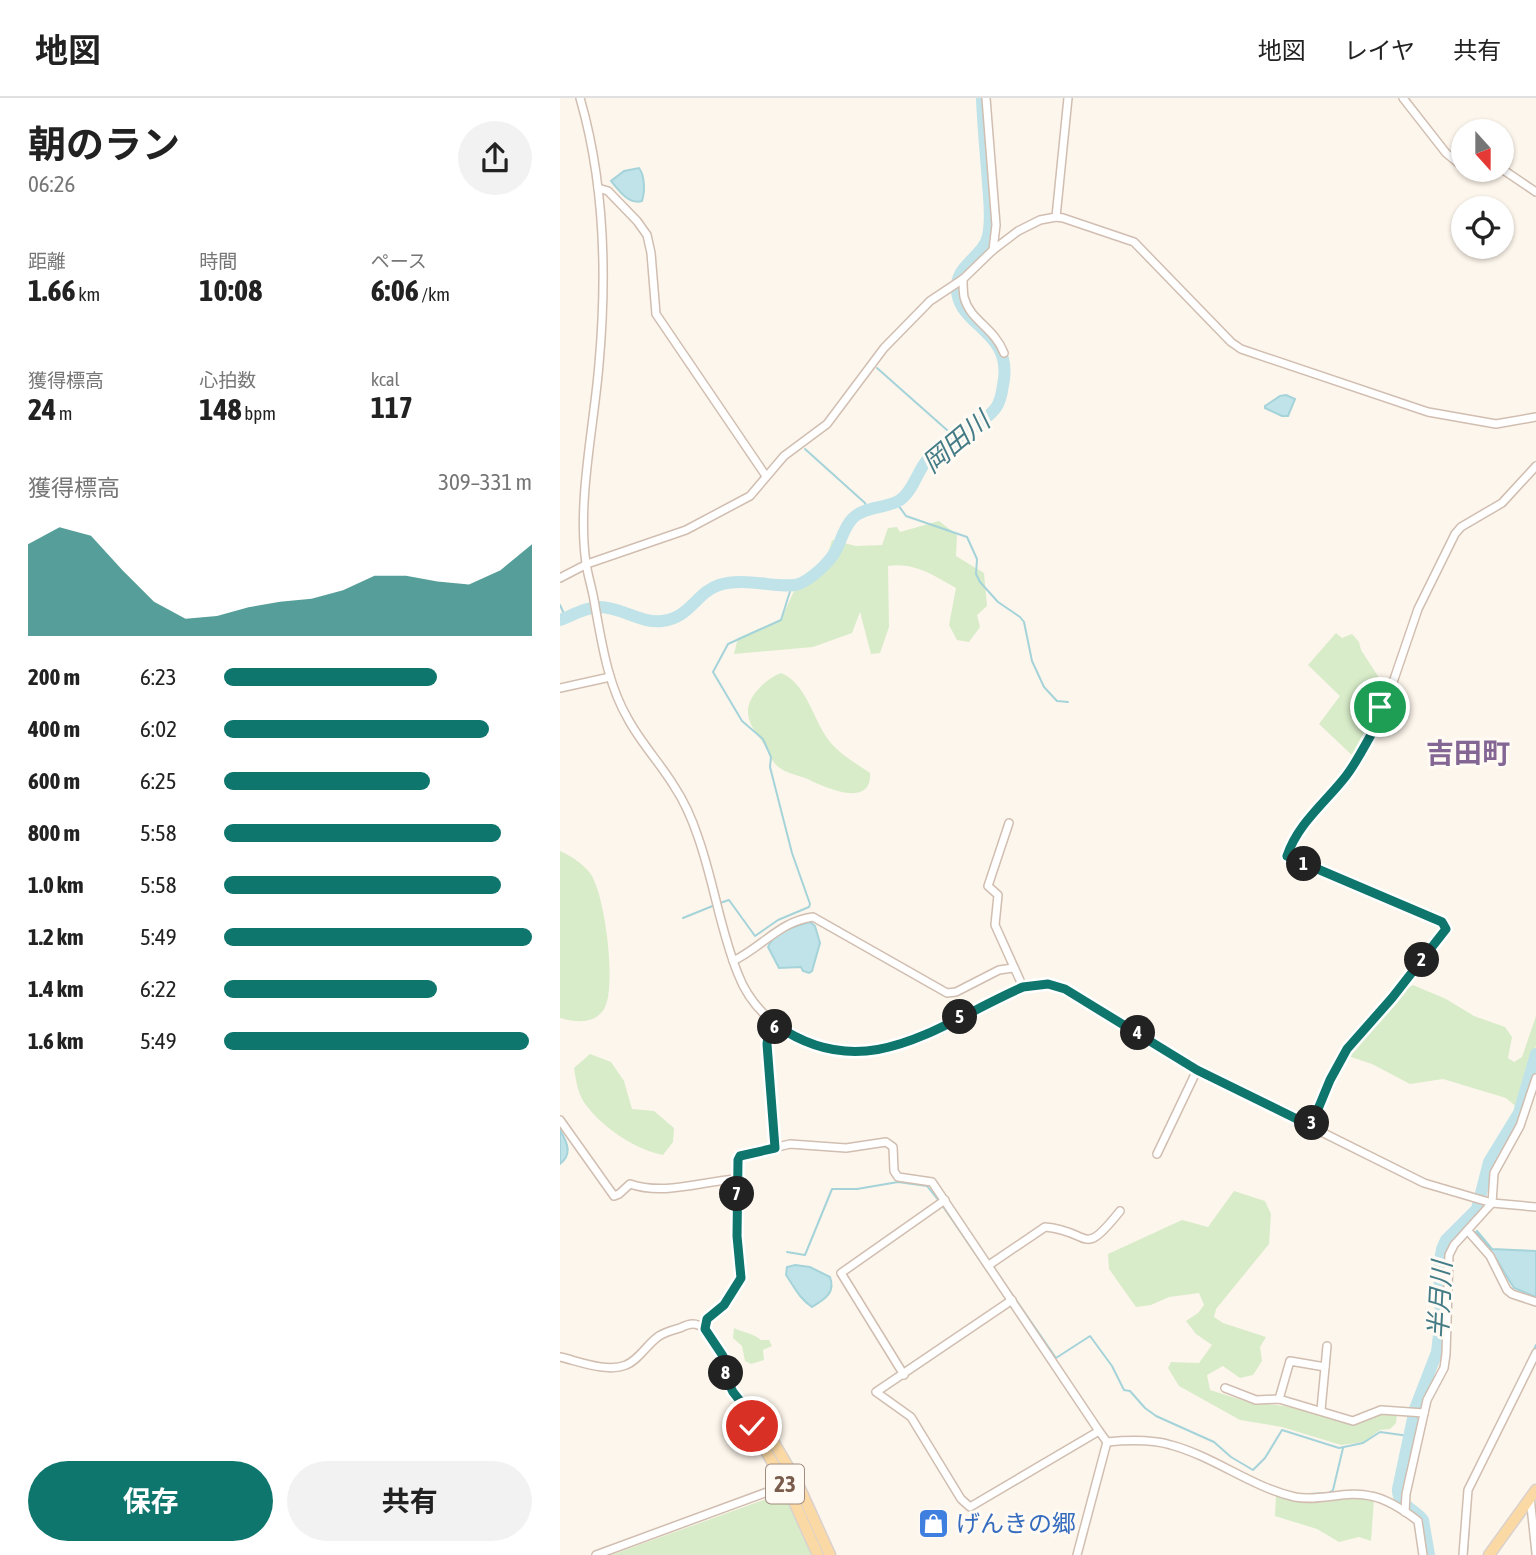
<!DOCTYPE html>
<html lang="ja">
<head>
<meta charset="utf-8">
<style>
	:root { --surface:#fff; --page:#f2f2f2; --text:#222; --muted:#767676; --line:#e0e0e0; --accent:#0f766e }
	body { margin:0; font-family:"Asap Condensed","Noto Sans JP",sans-serif; background:var(--page); color:var(--text); height:100vh; display:flex; flex-direction:column; font-size:26px; white-space:nowrap }
	* { box-sizing:border-box; margin:0 }
	p { font-size:23px; color:var(--muted) }
	.icon { flex:none; width:38px; height:38px; fill:none; stroke:currentColor; stroke-width:2; stroke-linecap:round; stroke-linejoin:round }
	.map { position:relative; flex:1; overflow:hidden }
	.sheet { display:flex; flex-direction:column; background:var(--surface); width:560px }
	.sheet>* { flex:none }
	.needle { width:46px; rotate:159deg }
	.controls { position:absolute; left:891px; top:21px; display:grid; gap:14px }
	.controls a { display:grid; place-items:center; width:63px; height:63px; border-radius:50%; background:var(--surface); box-shadow:0 2px 5px #0004; font-size:35px }
	.pin { position:absolute; display:grid; place-items:center; width:60px; height:60px; color:#fff; margin:-30px; border:4px solid #fff; border-radius:50%; box-shadow:0 2px 7px #0007 }
	.km { position:absolute; width:35px; height:35px; margin:-18px; border-radius:50%; background:#222; color:#fff; font-size:19px; line-height:35px; text-align:center }
	.round { display:grid; place-items:center; flex:none; width:74px; height:74px; border-radius:37px; background:var(--page) }
	.summary { display:flex; align-items:center; justify-content:space-between; height:119px; padding:0 28px }
	h1 { font-size:38px; font-weight:700; line-height:52px }
	.figures { display:grid; grid-template-columns:repeat(3,1fr); gap:10px; height:119px; padding:7px 28px }
	.figures div { display:grid; align-content:center }
	.figures b { font-size:30px; font-weight:700 }
	.figures small { font-size:19px; font-weight:400 }
	.figures p { font-size:19px }
	.chart { height:196px; padding:14px 28px }
	.chart p { display:flex; justify-content:space-between }
	.chart svg { width:100%; height:126px; margin-top:7px; fill:var(--accent); opacity:.7 }
	.action { display:flex; gap:14px; margin-top:auto; padding:14px 28px }
	.action a { flex:1; height:80px; border-radius:42px; background:var(--accent); color:#fff; font-size:28px; font-weight:700; line-height:80px; text-align:center }
	.action a+a { background:var(--page); color:var(--text) }
	ul { padding:0 28px; list-style:none; font-size:23px }
	li { display:grid; grid-template-columns:112px 84px 1fr; align-items:center; height:52px }
	li i { height:18px; border-radius:9px; background:var(--accent) }
	header { display:flex; align-items:center; gap:42px; box-sizing:border-box; height:98px; padding:0 35px; background:var(--surface); border-bottom:2px solid var(--line) }
	header strong { font-size:33px }
	nav { display:flex; gap:38px; margin-inline-start:auto; font-size:24px }
	main { display:flex; flex:1; min-height:0 }
	.map>svg:first-child { display:block }
	.green { fill:#d8ecc9 }
	.water { fill:#bfe3e8; stroke:#a5d3da; stroke-width:2 }
	.lines { fill:none; stroke-linecap:round; stroke-linejoin:round }
	.stream { stroke:#a5d3da; stroke-width:2 }
	.river { stroke:#bfe3e8; stroke-width:12 }
	.minor-casing { stroke:#d1beb0; stroke-width:10 }
	.major-casing { stroke:#dad1cd; stroke-width:13 }
	.minor { stroke:#fff; stroke-width:7 }
	.major { stroke:#fbd9a5; stroke-width:10 }
	.route-casing { stroke:#fff; stroke-width:14 }
	.route { stroke:#0f766e; stroke-width:9 }
	.labels { text-anchor:middle; dominant-baseline:central; stroke-width:6; stroke-linejoin:round; paint-order:stroke }
	.shield { fill:#fffaf3; stroke:#a28b7f; stroke-width:2 }
	.shield-label { font-size:23px; font-weight:bold; fill:#7a5c4d }
	.shop-label { font-size:24px; fill:#366cbe; stroke:#fffaf3; text-anchor:start }
	.water-label { font-size:26px; font-style:italic; fill:#437c86; stroke:#fffaf3 }
	.quarter-label { font-size:28px; font-weight:bold; fill:#846695; stroke:#fffaf3 }
</style>
</head>
<body>
<header>
<strong>地図</strong>
<nav><a>地図</a><a>レイヤ</a><a>共有</a></nav>
</header>
<main>
<section class="sheet">
<div class="summary"><div><h1>朝のラン</h1><p>06:26</p></div><a class="round"><svg class="icon" aria-label="share" viewBox="0 0 24 24"><path d="M12 15V3M7 8l5-5 5 5M5 13v7h14v-7"/></svg></a></div>
<div class="figures">
<div><p>距離</p><b>1.66<small> km</small></b></div>
<div><p>時間</p><b>10:08</b></div>
<div><p>ペース</p><b>6:06<small> /km</small></b></div>
</div>
<div class="figures">
<div><p>獲得標高</p><b>24<small> m</small></b></div>
<div><p>心拍数</p><b>148<small> bpm</small></b></div>
<div><p>kcal</p><b>117</b></div>
</div>
<div class="chart"><p><span>獲得標高</span>309–331 m</p>
<svg viewBox="0 0 160 44" preserveAspectRatio="none"><path d="M0 44V12L10 6L20 9L30 21L40 32L50 38L60 37L70 34L80 32L90 31L100 28L110 23L120 23L130 25L140 26L150 21L160 12V44z"/></svg>
</div>
<ul>
<li><b>200 m</b>6:23<i style="width:69%"></i></li>
<li><b>400 m</b>6:02<i style="width:86%"></i></li>
<li><b>600 m</b>6:25<i style="width:67%"></i></li>
<li><b>800 m</b>5:58<i style="width:90%"></i></li>
<li><b>1.0 km</b>5:58<i style="width:90%"></i></li>
<li><b>1.2 km</b>5:49<i style="width:100%"></i></li>
<li><b>1.4 km</b>6:22<i style="width:69%"></i></li>
<li><b>1.6 km</b>5:49<i style="width:99%"></i></li>
</ul>
<div class="action"><a>保存</a><a>共有</a></div>
</section>
<div class="map">
<svg width="976" height="1457" viewBox="0 0 976 1457">
	<rect width="100%" height="100%" fill="#fdf6ec"/>
	<g class="green">
		<path d="M379,423L397,437L396,458L424,475L427,508L417,517L420,529L409,544L397,542L389,527L396,490C373,477 354,464 328,468L329,529L320,555L311,556L300,514L292,535L253,549L174,556L178,540L221,521L235,491L263,473L272,442L296,448L322,447L328,430L337,429L340,434Z"/>
		<polygon points="776,535 782,540 792,536 799,544 801,552 827,592 824,602 806,623 806,641 794,659 759,626 780,598 748,567"/>
		<path d="M221,575C248,586 253,624 271,645C281,657 297,666 310,675C312,713 261,687 245,680C237,677 226,675 220,670C212,665 209,656 205,648C199,638 188,627 188,614C187,598 207,580 221,575Z"/>
		<path d="M0,753C11,758 22,765 30,775C45,795 57,890 44,911C34,927 15,924 0,920Z"/>
		<polygon points="853,887 886,901 914,918 945,929 952,939 948,960 954,964 962,959 976,918 976,947 959,1011 946,1000 883,981 850,986 812,966 788,958 792,949 841,894"/>
		<path d="M30,956L51,964L64,983L72,1011L94,1013L114,1030L113,1044L103,1057C76,1052 43,1030 26,1007C18,997 16,983 14,970Z"/>
		<polygon points="674,1093 705,1103 711,1116 709,1146 656,1211 654,1219 663,1225 706,1239 700,1249 702,1263 693,1277 680,1280 663,1268 647,1277 650,1292 685,1303 724,1308 793,1325 822,1316 837,1316 836,1325 830,1331 820,1332 804,1344 781,1347 722,1329 680,1322 619,1288 608,1270 611,1264 639,1265 652,1247 636,1236 626,1223 638,1215 644,1207 639,1195 609,1199 591,1207 576,1209 549,1171 548,1156 622,1122 648,1129"/>
		<path d="M174,1230C184,1235 193,1235 201,1242H209L212,1248L203,1252L204,1262L191,1266L185,1263L182,1248L173,1240Z"/>
		<polygon points="223,1395 230,1402 251,1457 51,1457"/>
		<path d="M716,1397C729,1402 741,1405 756,1405C775,1404 794,1397 814,1402L811,1443L799,1439L779,1444L757,1431L715,1418Z"/>
	</g>
	<g class="water">
		<path d="M79,70C85,78 85,94 82,103C69,107 59,93 51,83L64,73Z"/>
		<polygon points="726,297 735,301 728,318 722,318 705,310 705,308 720,298"/>
		<path d="M250,824L255,828L260,845L252,873L249,875L243,873L241,869L219,870L208,849C214,834 235,828 250,824Z"/>
		<path d="M0,1032C7,1044 13,1056 0,1066Z"/>
		<polygon points="917,1133 932,1151 976,1153 976,1199 954,1190 931,1153 916,1134"/>
		<path d="M235,1167L250,1169L270,1179C276,1196 263,1202 252,1209C239,1200 235,1190 226,1177L227,1169Z"/>
	</g>
	<g class="lines">
		<g class="stream">
			<polyline points="317,270 396,340"/>
			<polyline points="245,351 305,405 308,412"/>
			<polyline points="336,404 346,418 407,439 417,461 416,476 420,484 438,504 460,519 464,524 472,563 484,589 497,603 508,604"/>
			<polyline points="0,507 6,520"/>
			<polyline points="160,805 169,802 195,838 218,822 249,809 250,806 232,755 210,669 211,659 203,641 182,623 153,574 168,546 221,522 232,487"/>
			<polyline points="123,820 155,807"/>
			<polyline points="382,1107 430,1177"/>
			<polyline points="227,1154 245,1157 272,1091 297,1091 338,1084 367,1088 379,1103"/>
			<polyline points="436,1176 438,1176 496,1260 530,1238 552,1268 564,1292 570,1293 585,1310 596,1318 654,1344 671,1359 693,1372 705,1360 722,1332 779,1350 803,1345 820,1334 849,1338"/>
			<polyline points="972,1256 976,1247"/>
			<polyline points="748,1396 769,1395 773,1392 783,1350"/>
			<polyline points="907,1457 910,1409"/>
		</g>
		<g class="river">
			<path d="M0,522C13,517 26,509 40,509C61,509 82,526 102,523C130,520 137,494 159,487C185,478 221,492 239,486C251,481 268,466 275,454C281,444 283,431 292,421C304,408 326,411 340,402C353,393 357,374 367,362C385,348 421,328 435,311C440,305 442,295 443,287C455,230 393,229 397,186C399,166 424,157 428,138C432,121 429,102 428,85C426,57 423,28 422,0"/>
			<path d="M869,1457L863,1422C855,1411 837,1407 838,1391L855,1311L877,1254L881,1219L879,1168L882,1151L886,1142L917,1111L929,1064L959,1015L976,956"/>
		</g>
		<defs>
			<g id="minor">
				<path d="M20,0C45,86 47,177 39,266C34,329 17,403 26,465C28,479 33,493 35,508C42,546 48,587 68,621C81,645 100,665 114,688C124,703 132,721 138,739C154,784 160,832 178,876C187,900 204,919 225,933C305,989 388,921 463,889L488,886L505,891L637,972L864,1085L932,1105L976,1109"/>
				<polyline points="426,0 436,127 433,152"/>
				<polyline points="843,0 886,55 903,69"/>
				<polyline points="942,71 976,94"/>
				<polyline points="908,72 917,74 938,72"/>
				<polyline points="38,90 48,93 77,123 87,137 91,155 96,216 206,378"/>
				<polyline points="496,119 508,0"/>
				<path d="M403,181C403,187 403,193 404,199C410,223 434,229 444,255"/>
				<polyline points="0,480 27,466 126,432 190,398 224,358 267,326 324,250 370,203 403,181 433,152 458,133 480,122 496,119 503,120 574,144 671,244 681,251 868,314 936,326 976,319"/>
				<polyline points="0,590 50,579"/>
				<polyline points="449,725 428,788 438,797 435,827 463,889"/>
				<path d="M173,863C201,850 220,823 253,819L387,895L396,894L439,872L453,870"/>
				<path d="M0,1022L54,1098L59,1096L70,1086C105,1098 142,1083 177,1081"/>
				<polyline points="751,1028 778,966 790,946 833,900 884,836 886,828 836,804 735,762 727,758 729,753 749,718 787,677 812,635 809,624 830,593 858,511 895,436 901,429 942,405 976,368"/>
				<polyline points="215,1050 207,946 208,938 216,927"/>
				<polyline points="597,1056 637,972"/>
				<polyline points="908,1133 930,1158 947,1192 952,1196 976,1204"/>
				<path d="M429,1167L485,1129C532,1133 521,1162 560,1113"/>
				<polyline points="452,1202 316,1294 351,1319 401,1401 410,1409 539,1333 547,1344"/>
				<polyline points="145,1231 163,1258 168,1282 173,1294 192,1318"/>
				<path d="M0,1259C18,1263 47,1275 66,1267C79,1262 87,1246 99,1238C105,1234 113,1232 120,1230C130,1225 136,1224 145,1231L147,1221L165,1207L181,1180L177,1138L178,1062L180,1058L230,1046L286,1050L326,1044L333,1049L334,1073L338,1079L372,1084L539,1333"/>
				<polyline points="344,1277 281,1175 385,1102"/>
				<polyline points="665,1290 696,1302 719,1301 793,1323 821,1312 864,1315"/>
				<polyline points="719,1301 730,1263 765,1269"/>
				<polyline points="761,1312 767,1248"/>
				<path d="M547,1344C568,1342 591,1341 611,1347C655,1359 691,1389 735,1399C760,1404 786,1392 811,1398C827,1401 845,1413 858,1423L863,1457"/>
				<polyline points="970,1399 976,1455"/>
				<polyline points="845,1414 846,1396 867,1302 884,1270 886,1256 889,1157 894,1147 932,1105 934,1075 960,1028 976,980"/>
				<polyline points="36,1457 229,1386"/>
				<polyline points="517,1457 547,1344"/>
				<polyline points="903,1457 908,1392 976,1255"/>
			</g>
			<g id="major">
				<polyline points="258,1457 232,1399 189,1323 192,1318 197,1318 200,1321 237,1384 270,1457"/>
				<polyline points="929,1457 976,1392"/>
			</g>
		</defs>
		<use href="#minor" class="minor-casing"/>
		<use href="#major" class="major-casing"/>
		<use href="#minor" class="minor"/>
		<use href="#major" class="major"/>
	</g>
	<g class="lines">
		<defs>
			<path id="route" d="M192,1328L189,1324L192,1318L173,1294L167,1282L163,1258L145,1231L147,1221L164,1207L181,1180L177,1138L178,1062L180,1058L215,1050L207,946L208,938L216,927C307,990 378,926 463,889L488,886L505,891L637,972L751,1028L770,982L787,951L832,900L886,831L882,824L727,758C738,725 766,704 786,678C796,665 804,649 812,635L809,624L820,609"/>
		</defs>
		<use href="#route" class="route-casing"/>
		<use href="#route" class="route"/>
	</g>
	<defs>
		<symbol id="shop-square" viewBox="-11 -11 22 22"><rect x="-9" y="-9" width="18" height="18" rx="4" fill="#3f7fe0" stroke="#fffaf3"/><path d="M-5-2.5h2.3a2.7 3.5 0 0 1 5.4 0H5L5.5 6h-11ZM-1.5-2.5h3a1.5 2.3 0 0 0-3 0Z" fill="#fff"/></symbol>
	</defs>
	<g fill-rule="evenodd">
		<use href="#shop-square" x="356" y="1408" width="35" height="35"/>
	</g>
	<g class="labels">
		<rect class="shield" x="206" y="1366.5" width="38" height="39" rx="5"/>
		<g class="shield-label">
			<text x="225" y="1386">23</text>
		</g>
		<g class="shop-label">
			<text x="396" y="1425">げんきの郷</text>
		</g>
		<g class="water-label">
			<text transform="translate(396 344) rotate(-40)">岡田川</text>
			<text transform="translate(880 1202) rotate(-87)">半月川</text>
		</g>
		<g class="quarter-label">
			<text x="908" y="655">吉田町</text>
		</g>
	</g>
</svg>
<div class="controls">
<a><svg class="needle" viewBox="-14 -14 28 28"><path d="M0-13l5 13h-10z" fill="#e53935"/><path d="M0 13l5-13h-10z" fill="#767676"/></svg></a>
<a><svg class="icon" aria-label="locate" viewBox="0 0 24 24"><circle cx="12" cy="12" r="6"/><path d="M12 2v4M12 18v4M2 12h4M18 12h4"/></svg></a>
</div>
<div class="pin" style="left:820px;top:609px;background:#1e9e55"><svg class="icon" aria-label="arrive" viewBox="0 0 24 24"><path d="M6 21V4h12l-3 4 3 4H6"/></svg></div>
<div class="pin" style="left:192px;top:1328px;background:#d93025"><svg class="icon" aria-label="check" viewBox="0 0 24 24"><path d="M5 12l5 5 9-10"/></svg></div>
<b class="km" style="left:744px;top:766px">1</b>
<b class="km" style="left:862px;top:862px">2</b>
<b class="km" style="left:752px;top:1025px">3</b>
<b class="km" style="left:578px;top:935px">4</b>
<b class="km" style="left:400px;top:919px">5</b>
<b class="km" style="left:215px;top:929px">6</b>
<b class="km" style="left:177px;top:1096px">7</b>
<b class="km" style="left:166px;top:1275px">8</b>
</div>
</main>
</body>
</html>
